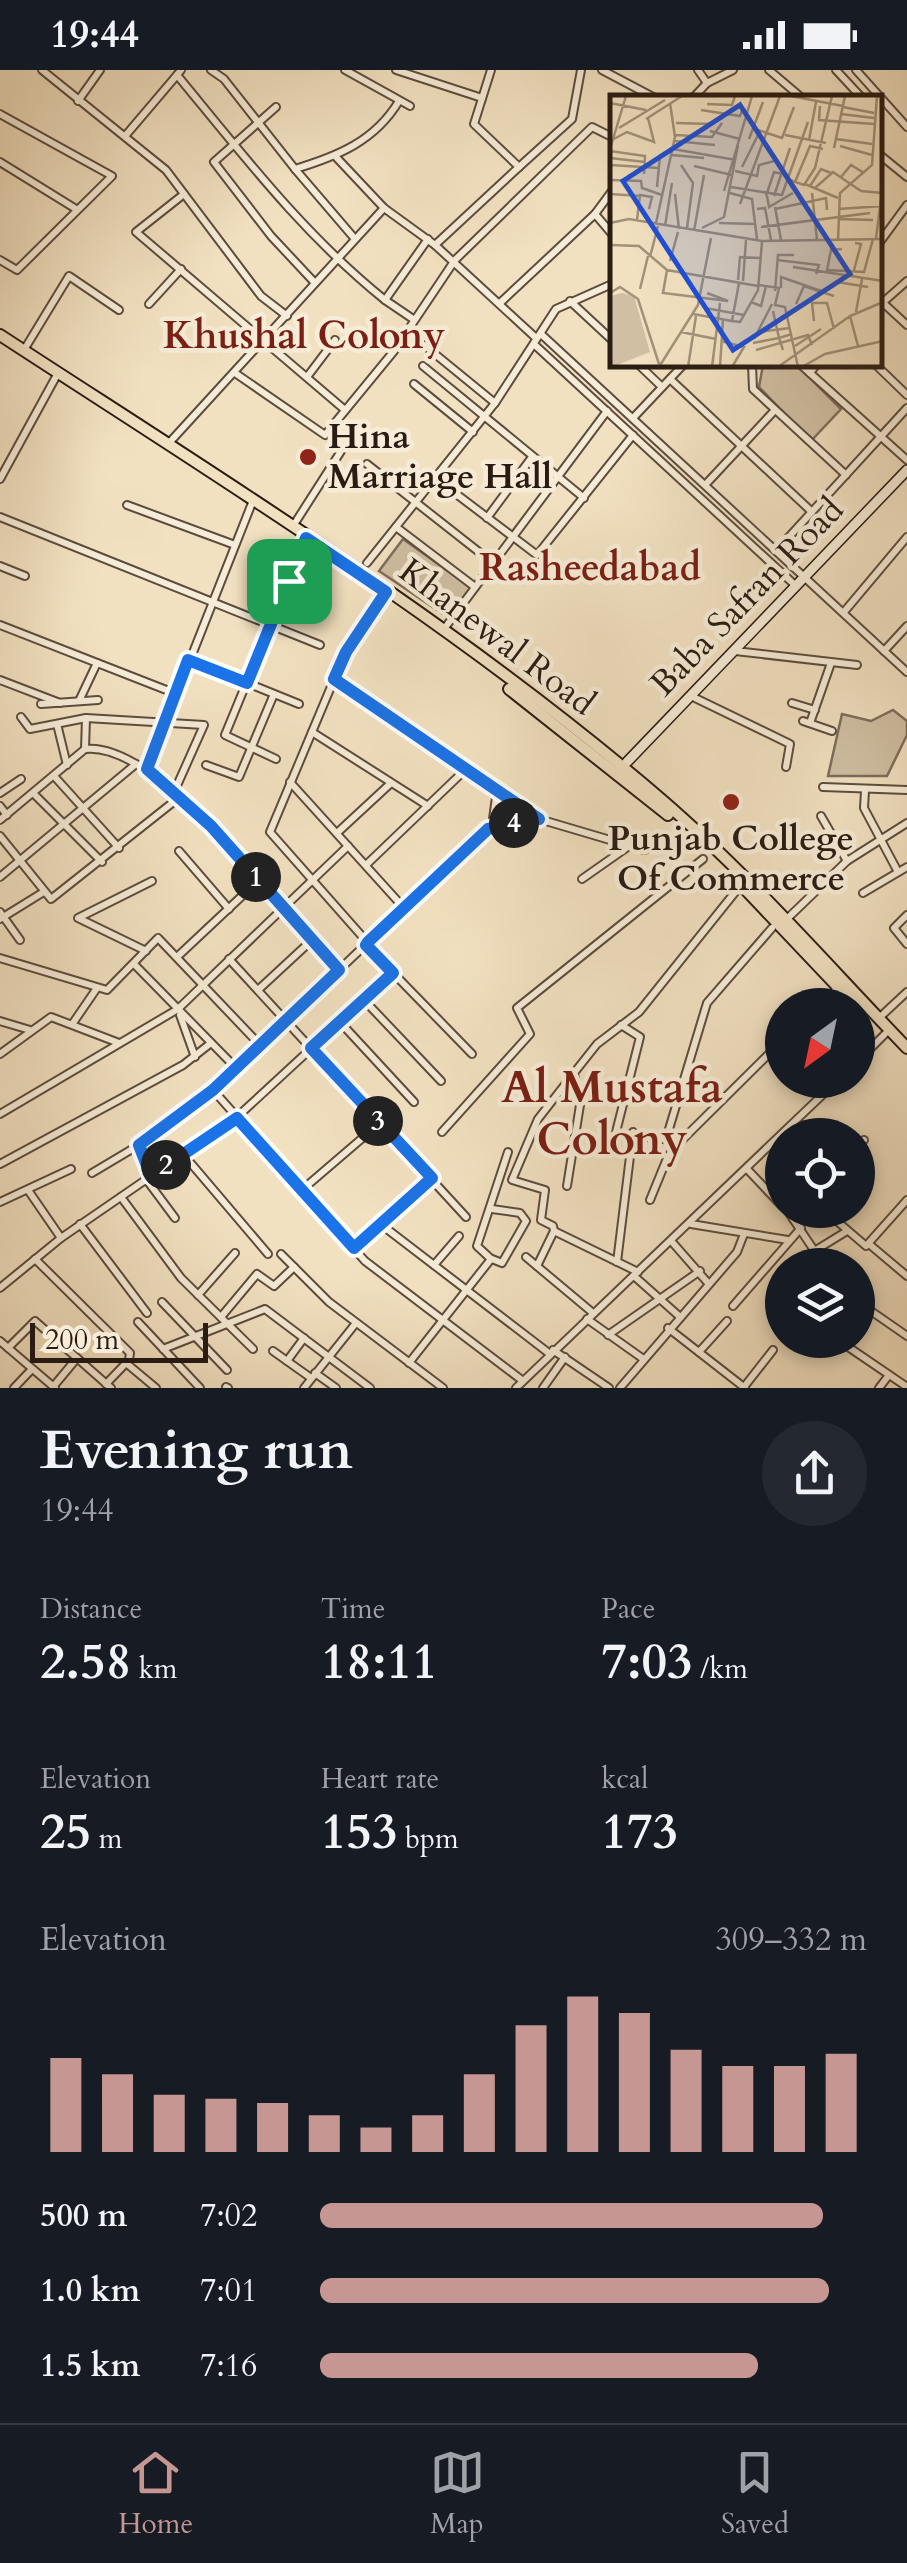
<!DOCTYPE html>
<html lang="en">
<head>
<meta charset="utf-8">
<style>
	:root { --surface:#171b24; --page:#242831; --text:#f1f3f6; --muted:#9ea1a6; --line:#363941; --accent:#c59692 }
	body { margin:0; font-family:Cardo,serif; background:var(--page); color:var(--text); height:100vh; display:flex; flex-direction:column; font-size:38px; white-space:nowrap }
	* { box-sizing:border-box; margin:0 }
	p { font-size:32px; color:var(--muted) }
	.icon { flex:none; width:55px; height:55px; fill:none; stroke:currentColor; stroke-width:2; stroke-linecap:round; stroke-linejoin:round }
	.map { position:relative; height:1318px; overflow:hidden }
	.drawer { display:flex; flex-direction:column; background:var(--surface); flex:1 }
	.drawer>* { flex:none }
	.needle { width:65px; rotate:213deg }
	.buttons { position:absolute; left:765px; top:918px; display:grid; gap:20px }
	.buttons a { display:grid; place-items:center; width:110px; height:110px; border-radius:50%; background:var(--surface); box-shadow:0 5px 15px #0003; font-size:50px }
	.scale { position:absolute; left:30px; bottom:25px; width:178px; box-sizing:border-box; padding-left:10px; border:5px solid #2a1b13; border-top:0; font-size:28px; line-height:35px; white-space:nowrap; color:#2a1b13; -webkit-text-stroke:8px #f7ecd7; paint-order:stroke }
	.pin { position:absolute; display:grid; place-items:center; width:85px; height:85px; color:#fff; margin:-42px; border-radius:20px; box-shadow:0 5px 15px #0006 }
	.km { position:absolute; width:50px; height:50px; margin:-25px; border-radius:50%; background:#222; color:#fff; font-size:28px; line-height:50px; text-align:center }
	.round { display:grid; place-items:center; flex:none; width:105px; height:105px; border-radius:52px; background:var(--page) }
	.summary { display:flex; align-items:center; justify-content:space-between; height:170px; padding:0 40px }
	h1 { font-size:55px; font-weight:700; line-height:75px }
	.metrics { display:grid; grid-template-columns:repeat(3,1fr); gap:15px; height:170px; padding:10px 40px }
	.metrics div { display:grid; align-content:center }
	.metrics b { font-size:50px; font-weight:700 }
	.metrics small { font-size:28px; font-weight:400 }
	.metrics p { font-size:28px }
	.chart { height:280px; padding:20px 40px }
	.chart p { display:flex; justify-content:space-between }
	.chart svg { width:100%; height:180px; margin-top:10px; stroke:var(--accent); stroke-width:6 }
	ul { padding:0 40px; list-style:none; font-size:32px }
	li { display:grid; grid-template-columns:160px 120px 1fr; align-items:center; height:75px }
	li i { height:25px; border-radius:12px; background:var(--accent) }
	.status { display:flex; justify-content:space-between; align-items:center; height:70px; padding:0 50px; background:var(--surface); direction:ltr }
	.status svg { height:28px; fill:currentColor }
	.dock { display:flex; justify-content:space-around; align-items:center; height:140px; border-top:2px solid var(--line); background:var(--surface); font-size:28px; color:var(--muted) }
	.dock a { display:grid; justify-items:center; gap:5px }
	.dock .current { color:var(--accent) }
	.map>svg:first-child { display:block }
	.green { fill:#d0bfa3; stroke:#7d6d5b; stroke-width:2.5 }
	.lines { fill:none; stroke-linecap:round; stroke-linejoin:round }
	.street-casing { stroke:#5c4c3e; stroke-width:10 }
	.secondary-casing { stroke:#2a1b13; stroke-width:12 }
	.primary-casing { stroke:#2a1b13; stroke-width:14 }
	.street { stroke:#f7ecd7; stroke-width:6 }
	.secondary { stroke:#f7ecd7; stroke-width:9 }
	.primary { stroke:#f2e1c1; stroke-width:10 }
	.route-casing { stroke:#fff; stroke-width:20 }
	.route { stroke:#1a73e8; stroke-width:12 }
	.poi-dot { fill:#8f2418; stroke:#f7ecd7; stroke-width:4 }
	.labels { text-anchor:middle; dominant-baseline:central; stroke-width:9; stroke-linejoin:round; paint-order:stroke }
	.poi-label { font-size:35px; font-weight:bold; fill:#2a1b13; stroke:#f7ecd7; text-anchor:start }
	.street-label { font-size:35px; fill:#2a1b13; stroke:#f7ecd7 }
	.neighbourhood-label { font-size:38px; font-weight:bold; fill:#7a1f14; stroke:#f7ecd7 }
	.district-label { font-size:45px; font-weight:bold; fill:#7a1f14; stroke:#f7ecd7 }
	.inset-road { fill:none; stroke:#a2927b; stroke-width:2.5 }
	.view { fill:#1d4ed8; fill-opacity:0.15; stroke:#1d4ed8; stroke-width:5 }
	.inset-edge { fill:none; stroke:#2a1b13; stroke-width:5 }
</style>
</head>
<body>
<div class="status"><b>19:44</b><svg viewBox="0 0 49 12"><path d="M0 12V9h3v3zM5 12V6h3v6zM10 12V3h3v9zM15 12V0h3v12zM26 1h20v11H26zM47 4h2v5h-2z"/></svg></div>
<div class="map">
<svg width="907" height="1318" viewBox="0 0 907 1318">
	<rect width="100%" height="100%" fill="#f2e1c1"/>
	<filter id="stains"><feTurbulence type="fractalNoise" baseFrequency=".002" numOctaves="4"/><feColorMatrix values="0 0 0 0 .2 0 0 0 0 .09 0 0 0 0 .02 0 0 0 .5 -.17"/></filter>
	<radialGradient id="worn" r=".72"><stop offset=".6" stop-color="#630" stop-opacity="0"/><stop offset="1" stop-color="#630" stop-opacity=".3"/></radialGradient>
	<g class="green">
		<polygon points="763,295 797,295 841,339 811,371 759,317"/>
		<polygon points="403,469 472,518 449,548 379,501"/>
		<polygon points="893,640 907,651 907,665 887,706 828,706 842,644 871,651"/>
	</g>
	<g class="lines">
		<defs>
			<g id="street">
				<polyline points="42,0 166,100 261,226 287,246"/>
				<path d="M181,0L177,5C243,85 304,165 385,230L428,169"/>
				<path d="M211,0L224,9L295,99C338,86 375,71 399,31"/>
				<polyline points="345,0 410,36"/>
				<polyline points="396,0 482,28"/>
				<polyline points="491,0 474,54 519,97 435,175 536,268"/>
				<polyline points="602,0 655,28"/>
				<polyline points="698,0 707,13"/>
				<polyline points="769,0 802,28"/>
				<polyline points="836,0 862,28"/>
				<polyline points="856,0 907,57"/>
				<polyline points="693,28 707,13 733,0"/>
				<polyline points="78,31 100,0"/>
				<polyline points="276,37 214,92 271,166 315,213"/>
				<polyline points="0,44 112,106 17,200 0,190"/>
				<polyline points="126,65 177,5"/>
				<polyline points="880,85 907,107"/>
				<polyline points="336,87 384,138 435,175"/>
				<polyline points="0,92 76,139"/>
				<polyline points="519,97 572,49 581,0"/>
				<polyline points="295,99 355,169"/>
				<polyline points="184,124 136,162 345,340"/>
				<polyline points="595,144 612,121"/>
				<polyline points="880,172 907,135"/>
				<polyline points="385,230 413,249"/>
				<polyline points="880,230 907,255"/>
				<polyline points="570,231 612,270"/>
				<polyline points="501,232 595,144 612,164"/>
				<polyline points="149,234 181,199"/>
				<polyline points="881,234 907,211"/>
				<polyline points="541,264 907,602"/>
				<polyline points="402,267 424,275 495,333"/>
				<polyline points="536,276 796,516"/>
				<polyline points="24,280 69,206 119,240"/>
				<polyline points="639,295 662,317"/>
				<polyline points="752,295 753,319 846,405"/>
				<polyline points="801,295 907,390"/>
				<polyline points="876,295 907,325"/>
				<polyline points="423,296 584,428"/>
				<polyline points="235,303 325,365 394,281 455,190 592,57 612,67"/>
				<polyline points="810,303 816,295"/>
				<polyline points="307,307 335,270"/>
				<polyline points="670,309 812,442"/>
				<polyline points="414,314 473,362"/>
				<polyline points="634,347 683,295"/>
				<polyline points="169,373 384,138"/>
				<polyline points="367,394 493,493"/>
				<polyline points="435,408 537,485 633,365"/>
				<polyline points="0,409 58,303"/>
				<polyline points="706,414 775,340"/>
				<polyline points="127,435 235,475"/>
				<polyline points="0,447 320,575"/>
				<polyline points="487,448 532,387"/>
				<polyline points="295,453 343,378"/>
				<polyline points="396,457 475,517"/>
				<polyline points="777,480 907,338"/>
				<polyline points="367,493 495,333 556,239 612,214"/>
				<polyline points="0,496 25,506"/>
				<polyline points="844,542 907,467"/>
				<polyline points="0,555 174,623"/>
				<polyline points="447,555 607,341"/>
				<polyline points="735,581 857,595"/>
				<polyline points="884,581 907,556"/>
				<polyline points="188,589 299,634"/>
				<polyline points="335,609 538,748"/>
				<polyline points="0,610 60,633"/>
				<polyline points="691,626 790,674 786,697"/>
				<polyline points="79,631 97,593"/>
				<polyline points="792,633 815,640"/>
				<polyline points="41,634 98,630"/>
				<polyline points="21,647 30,659 86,648 204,655 175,720"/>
				<polyline points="803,651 832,661"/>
				<polyline points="810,653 831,593"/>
				<polyline points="57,654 67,695"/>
				<polyline points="312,662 428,736"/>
				<polyline points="85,679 86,648"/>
				<polyline points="276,689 225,665 306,468"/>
				<polyline points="206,695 239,707 274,624"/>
				<polyline points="147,699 252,433"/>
				<polyline points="54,706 119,778"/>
				<polyline points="290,712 404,838"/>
				<polyline points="823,717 907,720"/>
				<polyline points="865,721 864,738 898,802"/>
				<polyline points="0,723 21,709"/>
				<polyline points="33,723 102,792"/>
				<polyline points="0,736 7,745"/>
				<polyline points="821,746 847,791"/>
				<path d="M0,750L85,679C159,670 291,847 339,900"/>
				<polyline points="492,756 497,720"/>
				<polyline points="337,763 391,713"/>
				<polyline points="0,766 51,829 181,726"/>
				<polyline points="179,781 229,839"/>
				<polyline points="366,795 466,699"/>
				<polyline points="0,807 136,694"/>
				<polyline points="582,809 629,776"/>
				<polyline points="863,823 907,797"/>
				<polyline points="0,842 20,870"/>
				<polyline points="907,845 894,858 907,874"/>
				<polyline points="790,846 847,791 907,753"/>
				<polyline points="0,849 42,823"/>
				<polyline points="368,873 270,762 346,581 385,522"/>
				<polyline points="366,875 472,984"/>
				<polyline points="146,881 78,848 152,811"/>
				<polyline points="177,887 259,810"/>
				<polyline points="0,888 107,920 158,868 260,975"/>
				<polyline points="229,889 466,1147"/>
				<polyline points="134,894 236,998"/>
				<polyline points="258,920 312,870"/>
				<polyline points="364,930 441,1011"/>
				<polyline points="820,935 839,917"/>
				<polyline points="180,945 195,987"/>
				<polyline points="878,949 907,922"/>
				<polyline points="0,951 30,960"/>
				<polyline points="340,952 414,1032"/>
				<polyline points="73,953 97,918"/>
				<polyline points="0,984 51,947 119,973"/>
				<polyline points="858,991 885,964"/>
				<polyline points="213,1020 365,1191 523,1311"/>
				<polyline points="0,1044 178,939 348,776"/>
				<polyline points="442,1062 530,964 517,938 703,789"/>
				<polyline points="615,1066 640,967 621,955"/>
				<polyline points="646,1067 680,1071"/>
				<polyline points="666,1069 707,933 772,858"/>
				<polyline points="858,1077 864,1070"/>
				<polyline points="183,1084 268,1184"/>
				<polyline points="0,1094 183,995 211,973"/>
				<polyline points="747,1099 782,1136"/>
				<polyline points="92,1103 139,1075"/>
				<polyline points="151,1105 140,1071 213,1020 487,759 539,749 644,780 680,766"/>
				<polyline points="146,1109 175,1148"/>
				<polyline points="567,1116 580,1035 574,1004"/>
				<polyline points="303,1119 380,1053"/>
				<polyline points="28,1120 61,1168"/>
				<polyline points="121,1127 181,1208 253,1279"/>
				<polyline points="650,1130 668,1086 681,1071 782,971"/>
				<polyline points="0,1132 71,1099"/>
				<polyline points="787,1140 824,1195"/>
				<polyline points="824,1140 866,1176 907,1130"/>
				<polyline points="80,1154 147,1243"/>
				<polyline points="691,1154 788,1170"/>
				<polyline points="383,1156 550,1284"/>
				<polyline points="673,1173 708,1213"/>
				<polyline points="869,1174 907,1206"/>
				<polyline points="354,1178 431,1108"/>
				<polyline points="816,1180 847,1161"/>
				<polyline points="281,1184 329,1232 443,1318"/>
				<polyline points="526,1187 593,1243"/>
				<polyline points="35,1189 130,1283 129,1290 106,1314"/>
				<polyline points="492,1189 502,1193 526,1151 520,1143 492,1139"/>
				<polyline points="617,1192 633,1062"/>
				<polyline points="434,1195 459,1166"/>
				<polyline points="537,1196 554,1161"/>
				<polyline points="638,1202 554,1161 553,1156 541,1150 545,1120 512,1110 538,1049 574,1003 597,974 639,942 736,821"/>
				<polyline points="634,1206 679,1246"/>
				<polyline points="0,1218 61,1168 237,1047 393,903"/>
				<polyline points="198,1225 235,1183"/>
				<polyline points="162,1232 227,1300"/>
				<polyline points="858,1232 907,1266"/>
				<polyline points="733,1236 801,1158"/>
				<polyline points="221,1247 257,1204 274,1216 294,1197"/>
				<polyline points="587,1249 642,1288"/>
				<polyline points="138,1252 200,1318"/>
				<polyline points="668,1258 745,1318"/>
				<polyline points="608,1265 700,1201"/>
				<polyline points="838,1270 907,1317"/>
				<polyline points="0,1271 55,1318"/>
				<polyline points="8,1278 35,1251 111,1318"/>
				<polyline points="163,1279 265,1239 370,1318"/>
				<polyline points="553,1280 609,1318"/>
				<polyline points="273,1281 311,1308"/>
				<polyline points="699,1282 727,1251"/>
				<polyline points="287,1291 304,1268"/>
				<polyline points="126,1293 156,1318"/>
				<polyline points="409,1293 491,1189 477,1176 508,1082"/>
				<polyline points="315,1303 336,1318"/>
				<polyline points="53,1317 77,1288"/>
				<polyline points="226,1317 228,1318"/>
				<polyline points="744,1317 773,1280"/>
				<polyline points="14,1318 32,1299"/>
				<polyline points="304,1318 356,1253"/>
				<polyline points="516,1318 838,1010"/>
				<polyline points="543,1318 565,1287"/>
				<polyline points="620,1318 737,1182 744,1164"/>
				<polyline points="879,1318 889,1305"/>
			</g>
			<polyline id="secondary" points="627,692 907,400"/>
			<g id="primary">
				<path d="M0,265C227,413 457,554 662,730C750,806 827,895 907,978"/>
				<polyline points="509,619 668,745"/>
				<polyline points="745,819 855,935"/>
			</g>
		</defs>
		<use href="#street" class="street-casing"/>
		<use href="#secondary" class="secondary-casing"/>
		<use href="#primary" class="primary-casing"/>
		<use href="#street" class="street"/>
		<use href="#secondary" class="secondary"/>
		<use href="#primary" class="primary"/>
	</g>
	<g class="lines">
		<defs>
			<polygon id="route" points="306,468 386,522 346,582 334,609 539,749 488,759 368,872 366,875 393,903 311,978 432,1108 354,1178 237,1048 151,1106 139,1075 213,1020 339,900 211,756 147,699 188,590 247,613"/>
		</defs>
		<use href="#route" class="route-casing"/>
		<use href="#route" class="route"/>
	</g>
	<g class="poi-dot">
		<circle cx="308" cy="387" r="10"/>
		<circle cx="731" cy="732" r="10"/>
	</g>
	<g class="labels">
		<g class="poi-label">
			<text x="328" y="367">Hina<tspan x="328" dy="40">Marriage Hall</tspan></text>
			<text x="731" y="769" text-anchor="middle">Punjab College<tspan x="731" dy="40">Of Commerce</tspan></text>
		</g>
		<g class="street-label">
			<text transform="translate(747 527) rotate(-46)">Baba Safran Road</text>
			<text transform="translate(497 567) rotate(37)">Khanewal Road</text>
		</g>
		<g class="neighbourhood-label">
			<text x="304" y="266">Khushal Colony</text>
			<text x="590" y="498">Rasheedabad</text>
		</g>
		<g class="district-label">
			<text x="612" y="1017">Al Mustafa<tspan x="612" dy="52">Colony</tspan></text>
		</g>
	</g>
	<g transform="translate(610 25)">
		<rect width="272" height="272" fill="#f2e1c1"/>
		<path d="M12,198L24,201L40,257L2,272L0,201Z" fill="#d0bfa3"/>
		<path class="inset-road" d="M181,1L233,11M0,8L36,15M97,9L122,10L125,1M210,11L209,25L264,29M233,12L264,18M91,15L130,21L132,16M231,19L264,23M36,24L72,1M66,28L101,29M9,33L55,5M145,34L172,43L184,12M100,36L130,44M65,40L102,42L112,28M175,40L216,48M139,44L153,7M226,44L262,49M199,45L206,7M0,46L17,37L44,47L38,23M65,46L105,50M230,51L262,60M224,53L235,1M0,54L16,1M63,54L126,65M0,56L35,61L34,79M62,60L94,63M0,63L35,67M0,70L49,73M71,70L83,88L77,133M84,71L122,80M132,72L150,36M125,76L147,81L149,70L168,65M231,82L241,70L254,78M177,84L194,90L205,73L222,1M0,85L31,86L32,93L52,100M185,87L200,51L213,54M195,89L228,103M200,91L211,74L221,78M47,92L50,61M121,92L172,100L198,27M205,93L223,77L251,96L273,98M114,96L142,1M120,98L142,104L147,144M202,98L207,145M0,99L30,101M65,99L69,134M156,101L164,77L172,79M157,101L159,112L183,98M164,101L180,53M130,109L170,1M165,112L171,145M147,114L155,113L161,145M165,114L216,103L217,115M228,114L273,111M228,124L263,125M27,125L30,100L42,102L39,114M0,128L19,124L152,146L273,144M46,128L65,42L60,8M109,128L146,129M55,131L62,88M151,132L260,118M92,133L114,122L128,50M84,136L94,80M266,143L271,105M228,145L230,98L262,70L267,1M0,150L29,151L57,175L148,191M232,154L221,155L217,175L254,177L263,144M40,162L48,131M167,165L209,170L206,179M60,166L68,137M183,172L273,186M57,175L53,198L118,206L97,198M244,175L251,149L245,148M128,185L130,162L150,163M133,186L136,145M227,187L258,192M149,190L169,193L165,210L175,212L188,272M171,193V182L217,198M30,194L38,161M165,196L168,160H184M0,198L10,192L28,204L49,269M141,207L151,211L156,191M186,209L194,191L224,201M95,213L134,220M163,216L169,243L182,239M246,217L252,184M83,219L122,226L129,188M240,221L248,251M122,226L130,227L148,195L152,147M204,226L202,208H217L224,234M71,237L106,244M148,237L180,233M144,244L162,209M111,246L134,252L122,272M143,248L169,243L173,255M185,251L211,234M146,255L198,240L202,250M49,272L88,210L101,143M78,272L86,221M102,272L110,208M110,272L113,224M168,272L240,221L273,207M192,272L215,259L273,246"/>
		<path class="view" d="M130,10L240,179L123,255L13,86Z"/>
		<rect width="272" height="272" class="inset-edge"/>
	</g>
	<rect width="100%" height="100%" filter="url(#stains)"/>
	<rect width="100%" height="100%" fill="url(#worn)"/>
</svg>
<div class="buttons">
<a><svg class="needle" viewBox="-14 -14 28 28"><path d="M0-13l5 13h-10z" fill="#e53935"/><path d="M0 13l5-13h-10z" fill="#9ea1a6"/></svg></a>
<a><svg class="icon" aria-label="locate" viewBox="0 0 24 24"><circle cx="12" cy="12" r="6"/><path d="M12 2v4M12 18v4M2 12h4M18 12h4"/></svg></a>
<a><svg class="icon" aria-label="layers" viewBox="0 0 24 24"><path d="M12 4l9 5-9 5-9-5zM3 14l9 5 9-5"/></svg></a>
</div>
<div class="scale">200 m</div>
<div class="pin" style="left:289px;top:511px;background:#1e9e55"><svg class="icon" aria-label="arrive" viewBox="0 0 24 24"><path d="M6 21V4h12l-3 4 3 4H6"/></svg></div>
<b class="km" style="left:256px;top:807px">1</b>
<b class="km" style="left:166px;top:1095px">2</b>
<b class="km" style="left:378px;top:1051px">3</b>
<b class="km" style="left:514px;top:753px">4</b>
</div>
<section class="drawer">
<div class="summary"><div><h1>Evening run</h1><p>19:44</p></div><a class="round"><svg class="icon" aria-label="share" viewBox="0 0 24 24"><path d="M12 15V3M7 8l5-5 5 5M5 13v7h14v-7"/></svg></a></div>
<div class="metrics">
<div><p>Distance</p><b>2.58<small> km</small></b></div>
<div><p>Time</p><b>18:11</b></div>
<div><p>Pace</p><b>7:03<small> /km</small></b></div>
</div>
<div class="metrics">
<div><p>Elevation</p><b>25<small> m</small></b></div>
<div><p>Heart rate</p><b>153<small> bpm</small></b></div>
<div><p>kcal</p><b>173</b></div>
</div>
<div class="chart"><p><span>Elevation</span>309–332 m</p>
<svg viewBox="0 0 160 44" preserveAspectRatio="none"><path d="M5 44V21M15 44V25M25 44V30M35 44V31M45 44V32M55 44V35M65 44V38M75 44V35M85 44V25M95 44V13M105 44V6M115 44V10M125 44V19M135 44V23M145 44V23M155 44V20"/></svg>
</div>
<ul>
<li><b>500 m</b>7:02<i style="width:92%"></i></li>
<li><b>1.0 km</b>7:01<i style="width:93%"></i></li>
<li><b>1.5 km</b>7:16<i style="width:80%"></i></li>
</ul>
</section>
<nav class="dock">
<a class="current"><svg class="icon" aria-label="home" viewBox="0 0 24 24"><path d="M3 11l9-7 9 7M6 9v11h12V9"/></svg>Home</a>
<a><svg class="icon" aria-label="map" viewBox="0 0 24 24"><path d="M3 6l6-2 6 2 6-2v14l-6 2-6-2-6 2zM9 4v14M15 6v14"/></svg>Map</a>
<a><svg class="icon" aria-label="saved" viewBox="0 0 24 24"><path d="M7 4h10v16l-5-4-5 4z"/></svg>Saved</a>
</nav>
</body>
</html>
